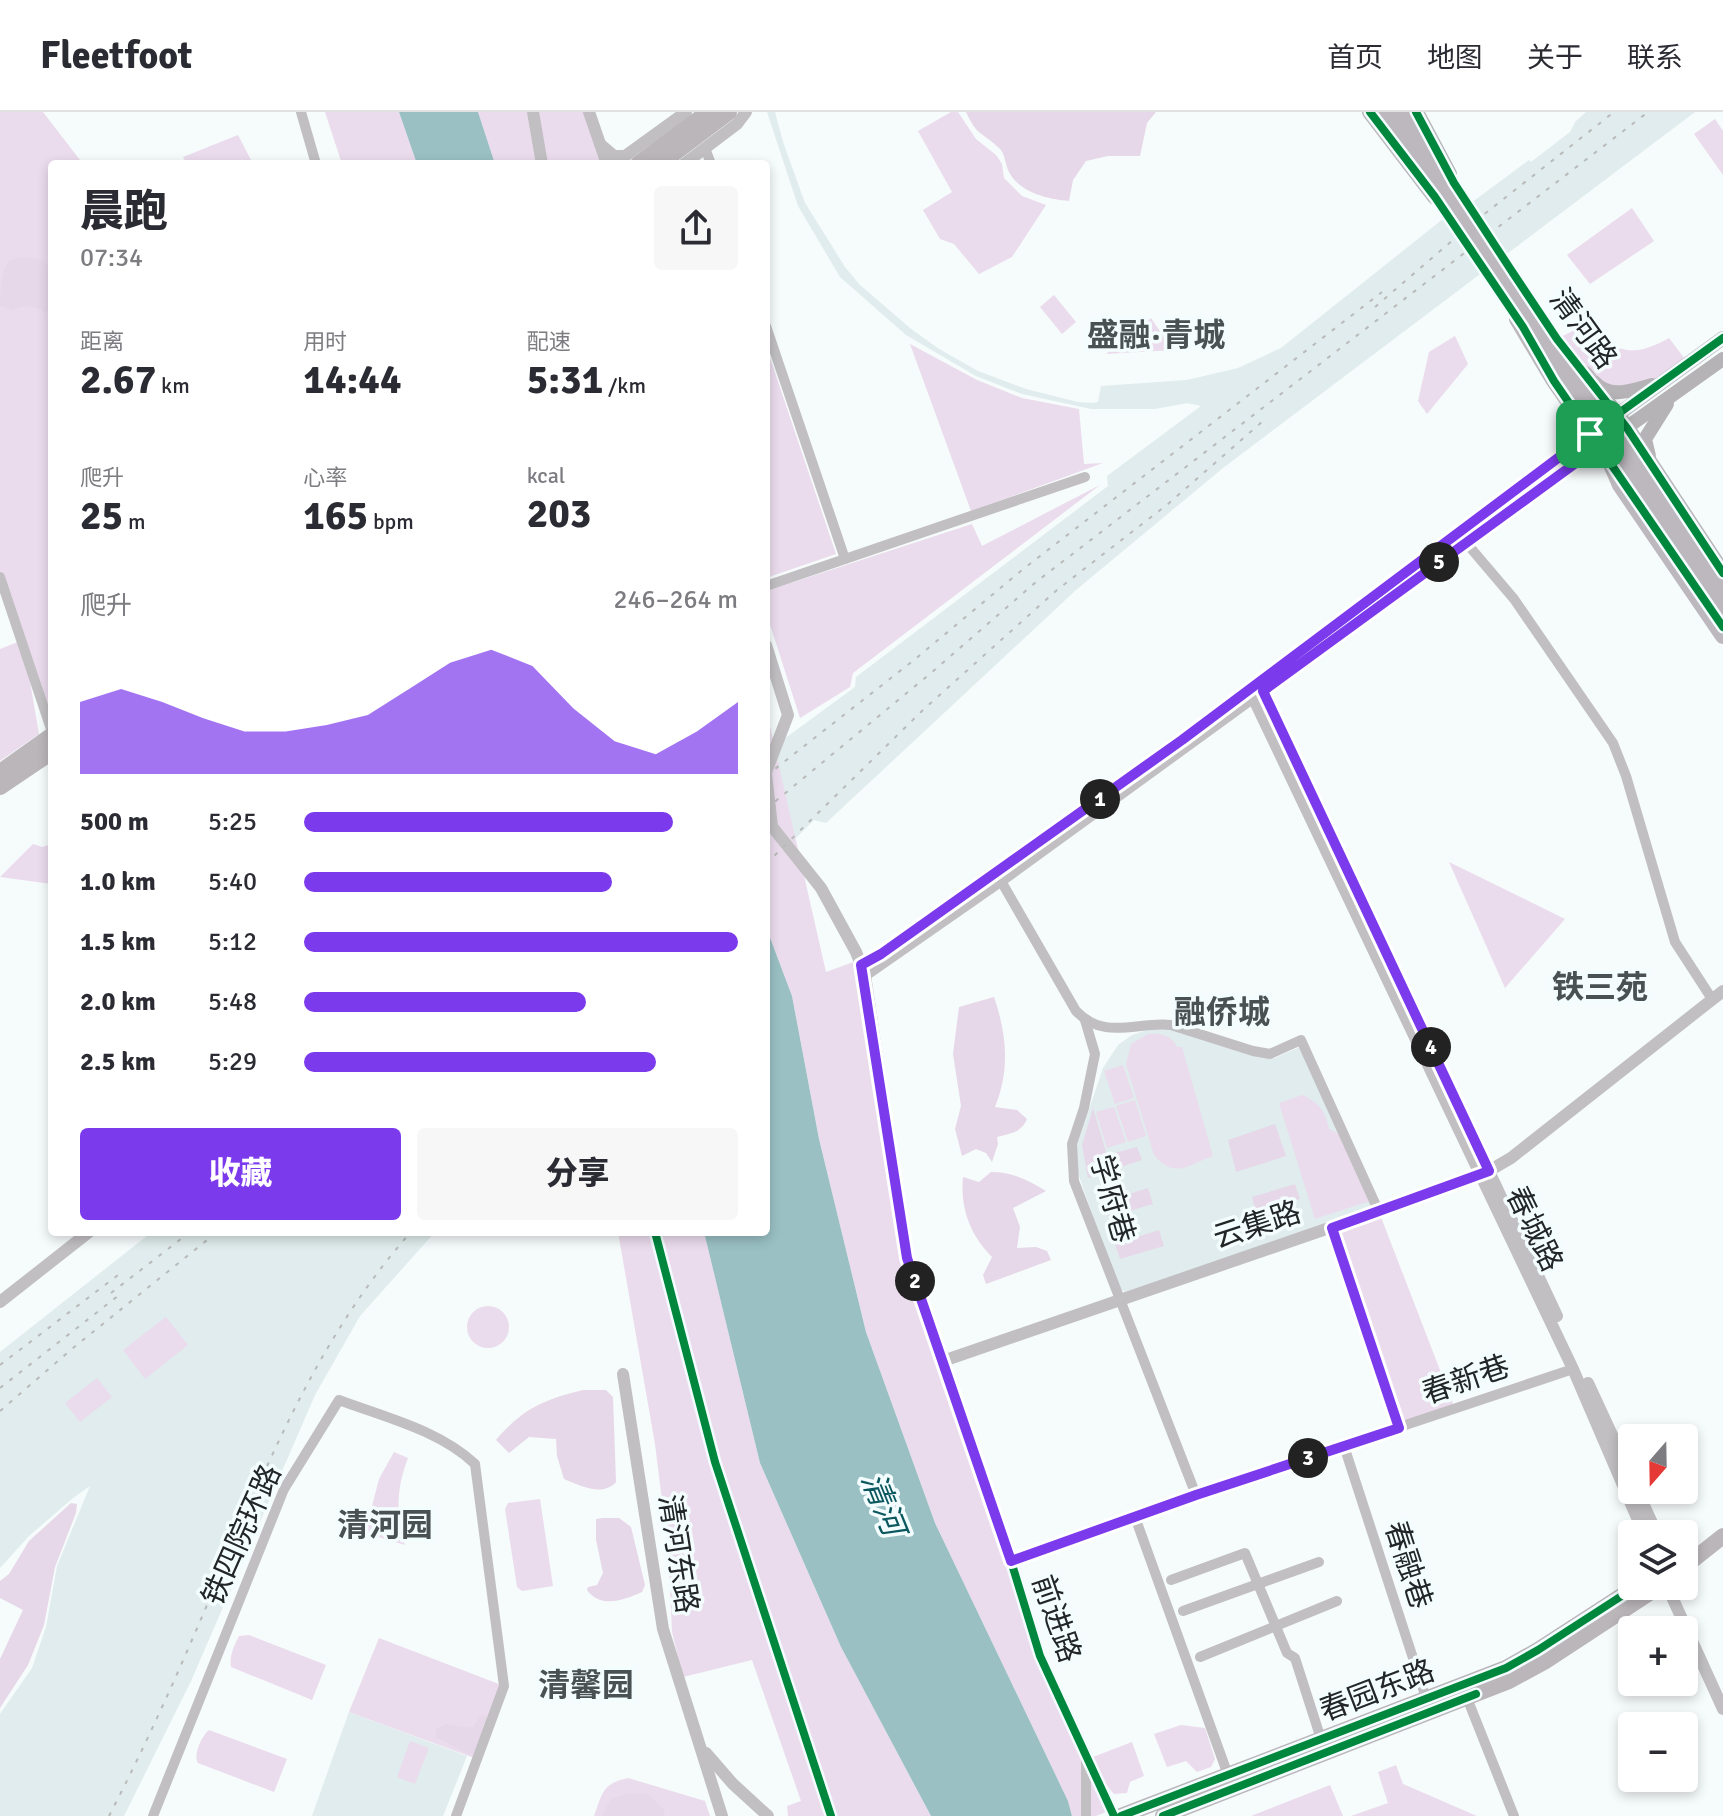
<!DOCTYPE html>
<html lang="zh">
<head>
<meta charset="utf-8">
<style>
	:root { --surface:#fff; --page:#f7f7f7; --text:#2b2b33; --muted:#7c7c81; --line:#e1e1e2; --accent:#7c3aed }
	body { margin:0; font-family:Signika,"Noto Sans SC",sans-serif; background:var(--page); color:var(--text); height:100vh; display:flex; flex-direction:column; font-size:30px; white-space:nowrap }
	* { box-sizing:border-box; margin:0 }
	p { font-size:26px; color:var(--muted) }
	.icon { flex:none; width:44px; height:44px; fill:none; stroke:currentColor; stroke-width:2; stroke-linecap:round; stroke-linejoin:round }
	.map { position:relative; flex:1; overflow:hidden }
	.sheet { position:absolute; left:48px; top:48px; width:722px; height:1076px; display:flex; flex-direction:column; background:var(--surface); border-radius:8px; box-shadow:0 4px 12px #0003 }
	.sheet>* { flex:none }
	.needle { width:52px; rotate:200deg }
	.tools { position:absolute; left:1618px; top:1312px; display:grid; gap:16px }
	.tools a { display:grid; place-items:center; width:80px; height:80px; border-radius:8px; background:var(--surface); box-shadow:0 4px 12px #0003; font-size:40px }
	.pin { position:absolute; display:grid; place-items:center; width:68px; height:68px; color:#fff; margin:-34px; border-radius:16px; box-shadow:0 4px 12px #0006 }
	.km { position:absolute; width:40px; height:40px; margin:-20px; border-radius:50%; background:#222; color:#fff; font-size:22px; line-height:40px; text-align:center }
	.round { display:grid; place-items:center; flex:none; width:84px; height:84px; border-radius:8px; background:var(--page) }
	.head { display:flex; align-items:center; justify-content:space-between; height:136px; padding:0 32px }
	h1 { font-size:44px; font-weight:800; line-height:60px }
	.figures { display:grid; grid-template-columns:repeat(3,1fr); gap:12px; height:136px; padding:8px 32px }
	.figures div { display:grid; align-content:center }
	.figures b { font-size:40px; font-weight:800 }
	.figures small { font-size:22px; font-weight:400 }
	.figures p { font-size:22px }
	.chart { height:224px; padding:16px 32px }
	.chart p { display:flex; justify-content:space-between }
	.chart svg { width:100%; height:144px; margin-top:8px; fill:var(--accent); opacity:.7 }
	.button { display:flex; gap:16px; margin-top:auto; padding:16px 32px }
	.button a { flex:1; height:92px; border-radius:8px; background:var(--accent); color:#fff; font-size:32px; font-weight:800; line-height:92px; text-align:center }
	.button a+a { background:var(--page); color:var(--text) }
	ul { padding:0 32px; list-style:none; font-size:26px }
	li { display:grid; grid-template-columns:128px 96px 1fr; align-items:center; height:60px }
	li i { height:20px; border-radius:10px; background:var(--accent) }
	header { display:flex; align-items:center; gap:48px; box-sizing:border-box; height:112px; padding:0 40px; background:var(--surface); border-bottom:2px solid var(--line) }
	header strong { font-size:38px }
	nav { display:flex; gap:44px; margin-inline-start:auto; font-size:28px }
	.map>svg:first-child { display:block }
	.built { fill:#e0eced }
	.green { fill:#ebdced }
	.forest { fill:#e7d8e9 }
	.water { fill:#9ac0c4 }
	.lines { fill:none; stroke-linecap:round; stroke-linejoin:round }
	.minor { stroke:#c1bfc2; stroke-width:10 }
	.tertiary { stroke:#c1bfc2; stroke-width:12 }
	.secondary { stroke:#b6b3b7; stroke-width:14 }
	.primary { stroke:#bab6ba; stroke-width:16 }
	.rail { stroke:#b9baba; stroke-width:2; stroke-dasharray:4 8; stroke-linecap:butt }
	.trunk-bridge { stroke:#bcb8bd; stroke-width:16 }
	.cycleway-casing { stroke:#f3fdfe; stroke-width:13 }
	.cycleway { stroke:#00873e; stroke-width:8 }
	.route-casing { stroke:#fff; stroke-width:16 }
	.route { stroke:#7c3aed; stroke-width:10 }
	.labels { text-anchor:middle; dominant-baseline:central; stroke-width:7; stroke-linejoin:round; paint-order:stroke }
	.street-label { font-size:30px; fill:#222626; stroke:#f3fdfe }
	.neighbourhood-label { font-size:32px; font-weight:bold; fill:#495152; stroke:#f3fdfe }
	.water-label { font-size:32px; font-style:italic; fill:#0b585f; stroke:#f3fdfe }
</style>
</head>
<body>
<header>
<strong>Fleetfoot</strong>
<nav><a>首页</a><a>地图</a><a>关于</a><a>联系</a></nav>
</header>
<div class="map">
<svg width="1723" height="1704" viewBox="0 0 1723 1704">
	<rect width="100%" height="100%" fill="#f6fbfb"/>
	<g class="built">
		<polygon points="767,0 775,0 783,30 805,91 845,155 860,173 910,216 939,237 978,259 1026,277 1078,290 1092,291 1098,290 1101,274 1187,268 1238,256 1281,236 1443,107 1448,108 1529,48 1531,50 1570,20 1575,10 1586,0 1695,0 1223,356 1076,478 826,711 814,708 766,756 766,656 784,627 855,575 856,565 1108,374 1107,364 1201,294 1187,291 1155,297 1091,297 1022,282 976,264 906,223 840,165 798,94"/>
		<polygon points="1170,916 1260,945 1275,946 1302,934 1376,1098 1125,1180 1117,1174 1078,1061 1076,1036 1103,956 1118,933 1132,923 1147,918"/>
		<polygon points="152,1120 435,1120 360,1204 315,1283 191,1569 124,1704 0,1704 0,1602 32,1556 46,1515 57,1454 90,1374 73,1386 29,1424 0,1456 0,1240"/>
		<polygon points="349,1600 467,1644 443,1704 312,1704"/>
	</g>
	<g class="green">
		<polygon points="0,0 43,0 83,52 52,52 52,608 24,535 39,622 0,649 0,537 23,528 0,465"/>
		<polygon points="325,0 399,0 417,52 342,52"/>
		<polygon points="478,0 586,0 603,52 495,52"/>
		<polygon points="951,0 958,0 976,27 996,43 1002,52 1004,66 1022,84 1046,93 1012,145 979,162 954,132 940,127 923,98 952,80 918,19"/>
		<polygon points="1715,7 1723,19 1723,63 1694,22"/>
		<polygon points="238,23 253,52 187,52 183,45"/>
		<polygon points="1632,96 1654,129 1590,172 1567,143"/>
		<polygon points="1054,183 1076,210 1062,222 1040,195"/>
		<polygon points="1151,206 1173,238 1106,242"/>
		<path d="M1590,210C1615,243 1633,246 1669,226L1688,251L1661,271L1600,276L1557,227Z"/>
		<polygon points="1455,224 1468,252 1427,302 1418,289 1429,240"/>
		<polygon points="910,232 977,268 1022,286 1079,297 1084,352 1103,351 971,399"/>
		<polygon points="766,234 836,442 766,466"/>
		<polygon points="1100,373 853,561 850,575 800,606 766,500 766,479 972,412 982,434"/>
		<polygon points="766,597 826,860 859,848 907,1146 1040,1544 1111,1698 1096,1704 1072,1704 1068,1689 935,1411 866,1220 819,1027 792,884 766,815"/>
		<polygon points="33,732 42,735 52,732 52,772 0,765"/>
		<polygon points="1449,750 1565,807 1505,876"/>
		<path d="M1148,922C1161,921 1171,923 1177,935H1182L1213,1044C1191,1051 1175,1069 1154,1043L1126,952L1131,932Z"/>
		<polygon points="1123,953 1134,986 1115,992 1104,959"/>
		<path d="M1302,983C1319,990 1326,1000 1329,1017L1339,1022L1370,1089L1315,1107L1279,991Z"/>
		<polygon points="1135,988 1146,1024 1128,1030 1116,994"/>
		<polygon points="1114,995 1126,1030 1107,1036 1096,1000"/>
		<polygon points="1379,1100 1455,1297 1399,1316 1332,1116"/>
		<polygon points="618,1120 704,1120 760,1351 841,1535 931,1704 788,1704 787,1694 801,1689 752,1548 683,1565 672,1520 668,1437 655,1332"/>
		<circle cx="488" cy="1215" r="21"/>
		<polygon points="166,1205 188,1233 145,1267 123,1238"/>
		<polygon points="97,1266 112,1285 80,1310 65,1291"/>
		<path d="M394,1340L408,1346C396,1377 396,1402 405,1433L365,1421L379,1367Z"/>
		<polygon points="540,1387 553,1474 522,1479 517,1475 505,1397 508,1391"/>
		<path d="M249,1523L326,1553L312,1588L231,1555C229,1544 234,1534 239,1524Z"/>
		<polygon points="379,1526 504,1574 477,1647 349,1600"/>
		<polygon points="1181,1613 1205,1616 1215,1647 1211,1655 1197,1660 1186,1649 1167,1655 1154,1622"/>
		<path d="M209,1618L287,1647L274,1680L198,1651C193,1643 201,1625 209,1618Z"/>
		<polygon points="410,1629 429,1636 415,1672 397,1665"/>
		<polygon points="1132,1630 1144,1664 1130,1670 1127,1681 1114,1682 1103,1669 1093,1645"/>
		<polygon points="1396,1653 1403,1672 1477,1704 1351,1704 1388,1691 1378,1660"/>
		<path d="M628,1666L705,1689L710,1704H594C603,1680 602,1672 628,1666Z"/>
		<polygon points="1330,1673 1343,1704 1251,1704"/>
	</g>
	<g class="forest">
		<path d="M966,0H1156L1147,11L1140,44H1108L1086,49L1073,68L1069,89C1047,87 1020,81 1009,60C1005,52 1005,42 1000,37C982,19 978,26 966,0Z"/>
		<path d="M23,145L42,148L48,154L52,193L46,201C32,193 26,192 11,199L0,193C0,178 1,161 9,148Z"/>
		<path d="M994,885C1007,923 1010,958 995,995L1017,998L1027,1007C1021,1021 1011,1021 997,1025L998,1032L992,1050L986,1041L976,1037L962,1044L955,1017L961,994L953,942L959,895Z"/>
		<polygon points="1093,996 1107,1043 1137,1035 1142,1048 1088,1066 1082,1033"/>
		<polygon points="1275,1012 1286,1044 1236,1060 1228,1028"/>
		<path d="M991,1060C1013,1060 1028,1068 1046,1079L1013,1096L1020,1115L1017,1136L1036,1135L1047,1139L1051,1148L986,1172L983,1163L992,1145C970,1123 960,1096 963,1065L979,1070Z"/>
		<polygon points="1295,1072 1300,1087 1256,1100 1252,1085"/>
		<polygon points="1148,1076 1153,1092 1109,1105 1104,1090"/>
		<polygon points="1159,1118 1164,1134 1120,1147 1115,1132"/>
		<path d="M583,1278H606L613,1285L616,1370C603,1385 581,1374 564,1367L557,1344L556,1327L529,1325L509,1341L496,1328C522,1297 545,1287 583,1278Z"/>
		<polygon points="71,1391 77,1392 76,1401 55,1455 44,1513 28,1553 0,1596 0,1547 23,1498 0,1486 0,1469 9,1462 29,1429"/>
		<path d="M603,1406H619L631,1415L645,1473L642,1480C624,1488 601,1497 587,1478L588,1475L597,1473L603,1461L596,1428V1407Z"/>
		<polygon points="482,1602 488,1606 474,1641 468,1642 436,1625 436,1617 446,1612 472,1616"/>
		<polygon points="629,1681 648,1682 664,1698 665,1704 602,1704 611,1687"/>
	</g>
	<g class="water">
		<polygon points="399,0 478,0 495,52 417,52"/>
		<polygon points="766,815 792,884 819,1027 866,1220 935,1411 1068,1689 1072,1704 931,1704 841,1535 760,1351 704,1120 766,1120"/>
	</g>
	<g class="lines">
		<g class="minor">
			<polyline points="301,0 316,52"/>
			<polyline points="705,36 711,52"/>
			<polyline points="766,214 845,447"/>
			<polyline points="1463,427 1514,487 1613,631 1626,664 1675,830 1712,887"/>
			<polyline points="0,465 52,620"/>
			<polyline points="766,474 1085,365"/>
			<path d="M1001,769L1076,899C1104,929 1138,909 1171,913L1253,939L1270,942L1301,928L1379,1100"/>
			<polyline points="1085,908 1095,942 1084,996 1072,1032 1074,1069 1196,1383"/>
			<polyline points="1332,1116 1399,1316"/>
			<polyline points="655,1120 715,1350 831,1704"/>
			<polyline points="1344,1334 1426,1586"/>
			<polyline points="1135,1405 1228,1663"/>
			<polyline points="1011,1449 1196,1383 1573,1257"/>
			<polyline points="1171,1468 1245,1441 1287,1541 1295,1546 1321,1627"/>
			<polyline points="1183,1499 1319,1450"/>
			<polyline points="1200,1545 1337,1489"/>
			<polyline points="1467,1586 1514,1704"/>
			<path d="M153,1704L284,1377L339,1288C384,1305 439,1318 475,1352L504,1574L456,1704"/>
			<polyline points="1086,1704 1086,1646"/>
		</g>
		<g class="tertiary">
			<polyline points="533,0 542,52"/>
			<polyline points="589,0 607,52"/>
			<polyline points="600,32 614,44 625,44 686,0"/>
			<polyline points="684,52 737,12 746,0"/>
			<polyline points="766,533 788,603 766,660"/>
			<polyline points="1260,572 1557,1204"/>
			<polyline points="1249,577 1573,1257 1644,1422"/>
			<polyline points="1188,624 1590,322"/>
			<polyline points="766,662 772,714"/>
			<polyline points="766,707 821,776 856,840 865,863 907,1146 1011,1449 1040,1544 1114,1704"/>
			<polyline points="861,853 881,842 1144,656"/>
			<polyline points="865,863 1010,762 1599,334"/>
			<polyline points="0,1190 89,1120"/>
			<polyline points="943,1249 1480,1064 1511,1046 1723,879"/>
			<polyline points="623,1262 663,1517 722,1704"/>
			<polyline points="1588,1271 1632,1366"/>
			<polyline points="1637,1378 1657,1422"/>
			<polyline points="1667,1474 1723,1597"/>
			<polyline points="706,1641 733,1672 768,1704"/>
		</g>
		<g class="secondary">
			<path d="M1594,270C1610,288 1632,278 1652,273"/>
			<polyline points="1610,308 1723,226"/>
			<polyline points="1619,321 1723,247"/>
			<polyline points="1649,344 1645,327 1667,292"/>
		</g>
		<g class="primary">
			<polyline points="1370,0 1435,85"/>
			<polyline points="1416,0 1449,62"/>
			<polyline points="638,52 708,0"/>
			<polyline points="660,52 729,0"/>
			<polyline points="1517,207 1554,269 1614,355"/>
			<polyline points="1585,262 1627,316 1723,461"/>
			<polyline points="0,660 52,623"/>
			<polyline points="0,675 52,640"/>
			<polyline points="1684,1455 1723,1424"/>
			<polyline points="1121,1704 1506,1556 1538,1538 1637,1474"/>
			<polyline points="1163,1704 1509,1569 1544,1550 1660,1474"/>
		</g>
		<g class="rail">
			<polyline points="1375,195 1468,115 1614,0"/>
			<polyline points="766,664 914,548 1022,458 1382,180"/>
			<polyline points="766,697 931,561 1036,470 1648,0"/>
			<polyline points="766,752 924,597 1057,478 1168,392 1263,309"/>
			<polyline points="111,1181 190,1120"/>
			<polyline points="0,1253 118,1163"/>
			<polyline points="0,1276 123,1180"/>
			<polyline points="0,1299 73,1236 217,1120"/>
			<path d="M109,1704C149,1627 184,1548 218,1467C270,1345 321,1221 411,1120"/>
		</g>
		<g class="trunk-bridge">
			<polyline points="1386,0 1723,499"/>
			<polyline points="1400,0 1723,478"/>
			<polyline points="1607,343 1620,373 1723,524"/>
		</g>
		<defs>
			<g id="cycleway">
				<polyline points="1370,0 1435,85 1523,215 1554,269 1723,515"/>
				<polyline points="1416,0 1454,71 1513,161 1557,227 1627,316 1723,461"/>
				<polyline points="1590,322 1723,226"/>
				<polyline points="861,853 907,1146 1011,1449 1040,1544 1114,1704"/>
				<polyline points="655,1120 715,1350 831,1704"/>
				<polyline points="1121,1704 1506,1556 1538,1538 1637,1474"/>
				<polyline points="1163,1704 1476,1582"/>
			</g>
		</defs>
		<use href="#cycleway" class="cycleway-casing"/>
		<use href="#cycleway" class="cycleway"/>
	</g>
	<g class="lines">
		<defs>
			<polygon id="route" points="1590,322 1599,334 1263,579 1489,1059 1332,1116 1399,1316 1196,1383 1011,1449 907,1146 861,853 881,842 1182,628"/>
		</defs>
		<use href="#route" class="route-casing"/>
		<use href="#route" class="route"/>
	</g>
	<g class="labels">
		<g class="street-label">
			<text transform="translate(1583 217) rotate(54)">清河路</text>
			<text transform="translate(1112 1087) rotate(74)">学府巷</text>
			<text transform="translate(1257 1113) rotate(-18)">云集路</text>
			<text transform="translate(1534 1117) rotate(64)">春城路</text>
			<text transform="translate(1466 1268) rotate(-19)">春新巷</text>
			<text transform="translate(242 1423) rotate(-66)">铁四院环路</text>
			<text transform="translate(678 1442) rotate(81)">清河东路</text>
			<text transform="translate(1408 1453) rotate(72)">春融巷</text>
			<text transform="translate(1056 1507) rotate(71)">前进路</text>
			<text transform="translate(1377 1579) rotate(-21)">春园东路</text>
		</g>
		<g class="neighbourhood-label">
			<text x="1156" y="223">盛融·青城</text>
			<text x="1600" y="875">铁三苑</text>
			<text x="1222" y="900">融侨城</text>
			<text x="385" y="1413">清河园</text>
			<text x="586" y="1573">清馨园</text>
		</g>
		<g class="water-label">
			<text transform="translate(883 1392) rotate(68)">清河</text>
		</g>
	</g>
</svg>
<div class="tools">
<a><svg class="needle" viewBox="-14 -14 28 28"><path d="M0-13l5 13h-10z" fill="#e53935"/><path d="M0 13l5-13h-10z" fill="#7c7c81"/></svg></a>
<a><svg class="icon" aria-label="layers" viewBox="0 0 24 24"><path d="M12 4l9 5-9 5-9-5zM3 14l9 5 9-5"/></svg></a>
<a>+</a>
<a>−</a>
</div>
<div class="pin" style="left:1590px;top:322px;background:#1e9e55"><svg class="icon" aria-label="arrive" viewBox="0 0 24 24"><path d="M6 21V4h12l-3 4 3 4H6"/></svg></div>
<b class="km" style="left:1100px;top:687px">1</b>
<b class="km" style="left:915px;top:1169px">2</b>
<b class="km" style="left:1308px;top:1346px">3</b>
<b class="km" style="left:1431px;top:935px">4</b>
<b class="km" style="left:1439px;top:450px">5</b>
<section class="sheet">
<div class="head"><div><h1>晨跑</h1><p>07:34</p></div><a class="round"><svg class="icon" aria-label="share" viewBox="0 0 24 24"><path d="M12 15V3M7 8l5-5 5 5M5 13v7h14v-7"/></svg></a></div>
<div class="figures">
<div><p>距离</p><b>2.67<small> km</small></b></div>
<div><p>用时</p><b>14:44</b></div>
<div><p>配速</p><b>5:31<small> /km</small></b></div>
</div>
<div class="figures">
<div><p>爬升</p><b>25<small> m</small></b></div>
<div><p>心率</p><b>165<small> bpm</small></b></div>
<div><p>kcal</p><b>203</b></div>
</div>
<div class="chart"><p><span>爬升</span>246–264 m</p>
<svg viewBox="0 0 160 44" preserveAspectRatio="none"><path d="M0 44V22L10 18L20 22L30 27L40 31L50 31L60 29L70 26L80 18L90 10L100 6L110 11L120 24L130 34L140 38L150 31L160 22V44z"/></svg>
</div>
<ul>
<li><b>500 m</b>5:25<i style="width:85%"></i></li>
<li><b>1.0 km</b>5:40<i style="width:71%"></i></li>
<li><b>1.5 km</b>5:12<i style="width:100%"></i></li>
<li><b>2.0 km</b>5:48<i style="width:65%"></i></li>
<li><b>2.5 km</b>5:29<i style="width:81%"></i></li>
</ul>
<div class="button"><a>收藏</a><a>分享</a></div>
</section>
</div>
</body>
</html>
